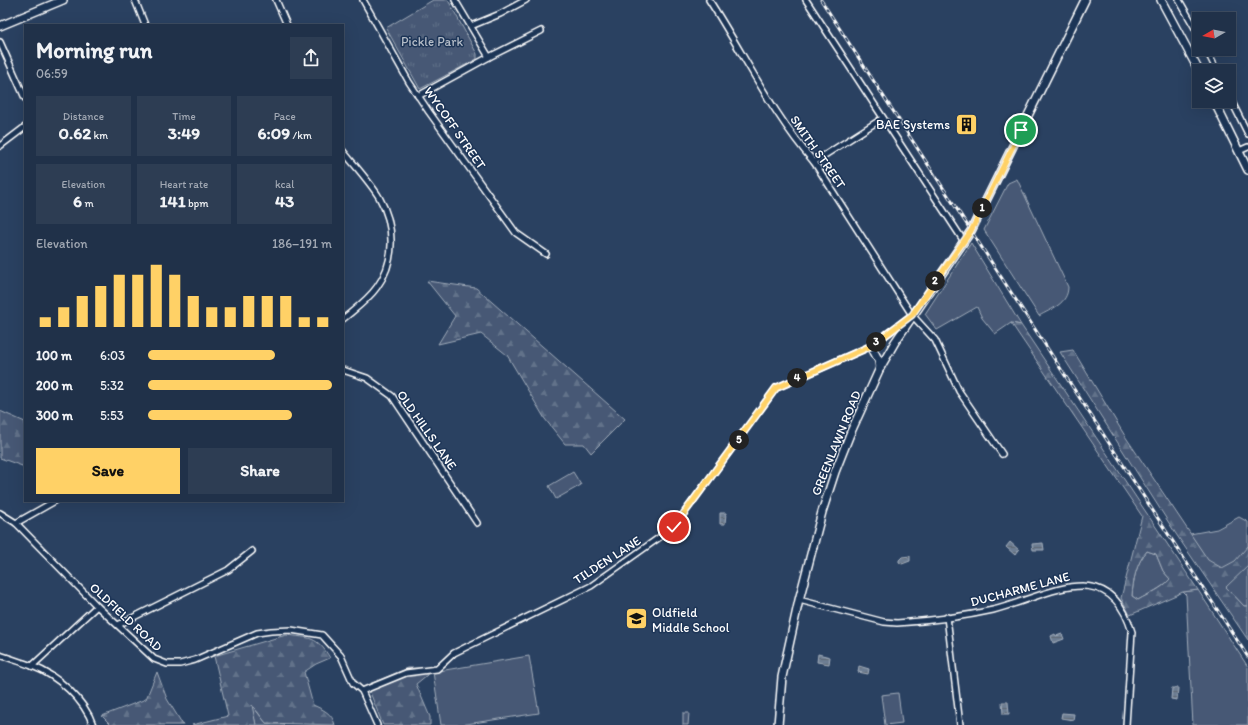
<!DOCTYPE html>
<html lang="en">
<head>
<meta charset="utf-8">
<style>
	:root { --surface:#203149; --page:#2d3d53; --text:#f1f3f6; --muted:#a2a9b4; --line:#3d4c61; --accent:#ffd166 }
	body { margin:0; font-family:Itim,sans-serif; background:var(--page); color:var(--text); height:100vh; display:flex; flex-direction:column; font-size:15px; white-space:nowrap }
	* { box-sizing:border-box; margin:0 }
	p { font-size:13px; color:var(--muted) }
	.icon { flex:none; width:22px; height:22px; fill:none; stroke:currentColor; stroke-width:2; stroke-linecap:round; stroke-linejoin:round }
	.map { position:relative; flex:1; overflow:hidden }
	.details { position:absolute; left:24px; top:24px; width:320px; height:478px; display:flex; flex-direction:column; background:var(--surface); border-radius:0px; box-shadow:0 4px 16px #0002,0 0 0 1px var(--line) }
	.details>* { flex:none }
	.needle { width:26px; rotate:261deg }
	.buttons { position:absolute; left:1192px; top:12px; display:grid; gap:8px }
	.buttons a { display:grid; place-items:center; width:44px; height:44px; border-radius:0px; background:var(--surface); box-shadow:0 4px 16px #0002,0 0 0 1px var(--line); font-size:20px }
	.pin { position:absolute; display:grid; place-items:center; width:34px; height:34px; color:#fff; margin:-17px; border:2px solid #fff; border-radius:50%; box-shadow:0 1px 4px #0007 }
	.km { position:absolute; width:20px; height:20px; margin:-10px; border-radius:50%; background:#222; color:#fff; font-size:11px; line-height:20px; text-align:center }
	.round { display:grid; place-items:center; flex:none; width:42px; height:42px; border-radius:0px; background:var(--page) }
	.summary { display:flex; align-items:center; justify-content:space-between; height:68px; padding:0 12px }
	h1 { font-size:22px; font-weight:700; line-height:30px }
	.metrics { display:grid; grid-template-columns:repeat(3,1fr); gap:6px; height:68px; padding:4px 12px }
	.metrics div { display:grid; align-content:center; border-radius:0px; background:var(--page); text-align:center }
	.metrics b { font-size:17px; font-weight:700 }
	.metrics small { font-size:11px; font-weight:400 }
	.metrics p { font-size:11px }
	.chart { height:112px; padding:8px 12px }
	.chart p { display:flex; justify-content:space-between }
	.chart svg { width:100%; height:72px; margin-top:4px; stroke:var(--accent); stroke-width:6 }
	.cta { display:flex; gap:8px; margin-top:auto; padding:8px 12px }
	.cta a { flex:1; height:46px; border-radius:0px; background:var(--accent); color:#111; font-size:16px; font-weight:700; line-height:46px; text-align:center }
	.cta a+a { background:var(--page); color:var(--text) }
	ul { padding:0 12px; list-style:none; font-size:13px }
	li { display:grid; grid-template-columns:64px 48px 1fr; align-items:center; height:30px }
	li i { height:10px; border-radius:5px; background:var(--accent) }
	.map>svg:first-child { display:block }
	.grass { fill:#465975; stroke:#a2acba }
	.forest { fill:url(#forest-firs); stroke:#a2acba; fill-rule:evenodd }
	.park { fill:url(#park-tufts); stroke:#a2acba }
	.water { fill:url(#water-rules); stroke:#a7b1be }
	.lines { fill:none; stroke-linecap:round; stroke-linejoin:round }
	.street-casing { stroke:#fff; stroke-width:8 }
	.secondary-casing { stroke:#fff; stroke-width:10 }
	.street { stroke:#1d3557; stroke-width:5 }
	.secondary { stroke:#1d3557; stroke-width:7 }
	.rail-casing { stroke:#fff; stroke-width:3 }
	.rail { stroke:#1d3557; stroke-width:1.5; stroke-dasharray:4.5; stroke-linecap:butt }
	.route-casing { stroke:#fff; stroke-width:8 }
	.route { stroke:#ffd166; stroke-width:5 }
	.labels { text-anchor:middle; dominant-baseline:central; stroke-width:3; stroke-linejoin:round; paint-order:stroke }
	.park-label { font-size:13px; fill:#b5bdc8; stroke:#1d3557 }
	.poi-label { font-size:13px; fill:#fff; stroke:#1d3557; text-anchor:end }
	.street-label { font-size:13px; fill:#fff; stroke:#1d3557 }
</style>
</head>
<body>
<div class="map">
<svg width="1248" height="725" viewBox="0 0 1248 725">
	<defs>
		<pattern id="forest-firs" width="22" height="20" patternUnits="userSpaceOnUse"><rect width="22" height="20" fill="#465975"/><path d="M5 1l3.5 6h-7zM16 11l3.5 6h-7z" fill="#62728a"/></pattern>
		<pattern id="park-tufts" width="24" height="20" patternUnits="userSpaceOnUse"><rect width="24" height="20" fill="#465975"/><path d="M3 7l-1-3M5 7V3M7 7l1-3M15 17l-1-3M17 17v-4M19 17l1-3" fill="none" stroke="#62728a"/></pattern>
		<pattern id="water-rules" width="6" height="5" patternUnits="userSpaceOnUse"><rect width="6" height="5" fill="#6d7d92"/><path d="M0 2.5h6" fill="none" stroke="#5e6772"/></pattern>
	</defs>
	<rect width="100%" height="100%" fill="#2a4161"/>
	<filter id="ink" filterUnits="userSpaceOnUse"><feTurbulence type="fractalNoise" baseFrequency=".025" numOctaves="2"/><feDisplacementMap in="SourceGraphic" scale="8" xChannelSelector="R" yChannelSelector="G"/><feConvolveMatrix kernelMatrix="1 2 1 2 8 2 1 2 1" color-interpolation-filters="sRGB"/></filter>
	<g filter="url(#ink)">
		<g class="grass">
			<path d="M1017,179L1068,287C1068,304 1051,309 1039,316L984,230L1008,183Z"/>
			<polygon points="971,243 1021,325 1011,323 995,334 982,318 977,307 937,330 925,314"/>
			<polygon points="573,472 581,485 556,499 549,486"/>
			<polygon points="1239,517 1248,522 1248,606 1244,606 1226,587 1190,534 1217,529"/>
			<path d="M1147,551L1156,554L1163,571L1170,579C1161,589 1150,593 1138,600L1132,596C1133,581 1136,563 1147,551Z"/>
			<polygon points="1198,590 1248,667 1248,725 1193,725 1186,595 1183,592"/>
			<polygon points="529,656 539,713 460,725 441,725 433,672"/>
			<polygon points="898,693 902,723 885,725 881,695"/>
			<polygon points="251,704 266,723 282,723 284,725 256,725"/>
			<polygon points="683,713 689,713 688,725 683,725"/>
		</g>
		<g class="forest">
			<polygon points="427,281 476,288 625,419 591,453 584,444 565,444 545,419 507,355 481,334 438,344 455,316"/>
			<path d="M1011,323L1021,325L1198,590L1183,592L1130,615L1121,598L1142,516ZM1147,551L1156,554L1163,571L1170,579C1162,589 1150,593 1138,600L1132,596C1133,581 1136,563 1147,551Z"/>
			<polygon points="1073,350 1125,436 1208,560 1222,568 1235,561 1248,546 1248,566 1226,587 1244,606 1248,606 1248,640 1176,534 1060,352"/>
			<polygon points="0,411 25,422 25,467 0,458"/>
			<path d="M286,635C310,638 317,636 330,658L316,664L304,672L313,705C324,710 332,713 335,725L266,723L252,705L256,725H192L228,716L214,656Z"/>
			<polygon points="408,668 429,668 427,675 416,684 430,717 430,725 383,725 367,685"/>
			<polygon points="157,672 167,699 183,725 111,725 102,716 146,699"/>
		</g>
		<polygon class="park" points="433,0 448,0 477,54 477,59 420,89 386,28"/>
		<g class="water">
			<polygon points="720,513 726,513 725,524 720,524"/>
			<polygon points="1010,542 1019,550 1015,555 1006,547"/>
			<polygon points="1043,543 1044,550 1033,550 1032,544"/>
			<polygon points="910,556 910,561 902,564 899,562 899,560 902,557"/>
			<polygon points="1055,634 1056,636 1062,634 1064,639 1053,643 1051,636"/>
			<polygon points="818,654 830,657 829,664 817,662"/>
			<polygon points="859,666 869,669 868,674 858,672"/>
			<polygon points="1172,688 1178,688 1177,700 1171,699"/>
			<polygon points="1002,702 1008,702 1009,714 1003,714"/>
			<polygon points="1062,713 1074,714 1073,720 1061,718"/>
		</g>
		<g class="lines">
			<defs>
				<g id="street">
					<polyline points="135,0 145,25"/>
					<polyline points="276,0 287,25"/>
					<polyline points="363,0 409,82 429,112 516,233 546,254"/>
					<path d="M709,0C744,54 772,114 814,162L912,315L935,340L959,391L1002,454"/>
					<polyline points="806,0 963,240"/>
					<polyline points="1179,0 1199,35"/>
					<polyline points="471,26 500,14 526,0"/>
					<polyline points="0,42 25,98"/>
					<polyline points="1206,49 1217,71"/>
					<polyline points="489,57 541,31"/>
					<polyline points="418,96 489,57 455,0"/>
					<polyline points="1229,96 1248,134"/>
					<polyline points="0,146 25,127"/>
					<path d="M343,151C355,166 369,181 379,197C395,225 396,261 377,287C368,300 355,309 343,319"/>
					<polyline points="1239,151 1248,147"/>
					<polyline points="814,162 883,118"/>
					<polyline points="343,370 367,378 392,396 477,523"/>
					<polyline points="0,513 16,523 97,606 154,659 167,664 180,664 195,660 257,633 271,631 291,630 322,635 341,656 353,683 362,691 377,725"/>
					<polyline points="16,523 55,501"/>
					<path d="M799,600L884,622L897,623C928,621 962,617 993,610C1046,597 1109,553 1132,632L1126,725"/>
					<polyline points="947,617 960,725"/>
					<polyline points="118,625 228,570 252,551"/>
					<path d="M0,655C11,659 22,662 32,666C58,676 84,699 93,725"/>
					<polyline points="32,666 97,606"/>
					<polyline points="362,691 406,673 437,669 454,653 591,586 674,527 776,388 871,346 912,315"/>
				</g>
				<g id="secondary">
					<polyline points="1161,0 1199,71"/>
					<polyline points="0,26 63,0"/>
					<polyline points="1214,101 1248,170"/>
					<polyline points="871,346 879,361 880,368"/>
					<polyline points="778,725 782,677 799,600 822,512 835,472 850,434 880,368 895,342 971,231 1085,0"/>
				</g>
			</defs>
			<use href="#street" class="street-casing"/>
			<use href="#secondary" class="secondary-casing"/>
			<use href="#street" class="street"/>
			<use href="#secondary" class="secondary"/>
			<defs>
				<polyline id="rail" points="821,0 1248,657"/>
			</defs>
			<use href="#rail" class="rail-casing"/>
			<use href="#rail" class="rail"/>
		</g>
	</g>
	<g class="lines" filter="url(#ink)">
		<defs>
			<polyline id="route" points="674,527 776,388 871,346 912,315 971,231 1021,130"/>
		</defs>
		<use href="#route" class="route-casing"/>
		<use href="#route" class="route"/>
	</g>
	<defs>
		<symbol id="building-square" viewBox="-11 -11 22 22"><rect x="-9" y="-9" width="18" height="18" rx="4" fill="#ffd166" stroke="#1d3557"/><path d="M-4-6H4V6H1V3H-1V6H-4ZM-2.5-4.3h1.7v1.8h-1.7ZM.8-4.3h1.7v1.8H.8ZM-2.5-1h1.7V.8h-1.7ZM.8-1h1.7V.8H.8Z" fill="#111"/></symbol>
		<symbol id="school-square" viewBox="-11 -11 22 22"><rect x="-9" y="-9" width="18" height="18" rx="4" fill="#ffd166" stroke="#1d3557"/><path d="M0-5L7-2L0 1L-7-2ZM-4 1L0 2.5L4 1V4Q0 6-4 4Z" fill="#111"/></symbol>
	</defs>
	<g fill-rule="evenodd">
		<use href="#building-square" x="954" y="112" width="25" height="25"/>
		<use href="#school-square" x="624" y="606" width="25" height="25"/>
	</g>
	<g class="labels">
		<g class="park-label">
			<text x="432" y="41">Pickle Park</text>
		</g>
		<g class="poi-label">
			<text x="950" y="124">BAE Systems</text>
			<text x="652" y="612" text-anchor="start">Oldfield<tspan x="652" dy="15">Middle School</tspan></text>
		</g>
		<g class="street-label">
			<text transform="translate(455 128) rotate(55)">WYCOFF STREET</text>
			<text transform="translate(818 152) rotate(55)">SMITH STREET</text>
			<text transform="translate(427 430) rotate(55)">OLD HILLS LANE</text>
			<text transform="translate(836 443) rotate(-68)">GREENLAWN ROAD</text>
			<text transform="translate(607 560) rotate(-33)">TILDEN LANE</text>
			<text transform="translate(1020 589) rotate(-15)">DUCHARME LANE</text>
			<text transform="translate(126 617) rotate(43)">OLDFIELD ROAD</text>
		</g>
	</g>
</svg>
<div class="buttons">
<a><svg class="needle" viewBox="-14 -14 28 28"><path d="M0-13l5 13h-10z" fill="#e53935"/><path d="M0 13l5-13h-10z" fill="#a2a9b4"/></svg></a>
<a><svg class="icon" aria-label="layers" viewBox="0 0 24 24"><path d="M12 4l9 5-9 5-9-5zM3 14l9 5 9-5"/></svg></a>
</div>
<div class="pin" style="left:1021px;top:130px;background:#1e9e55"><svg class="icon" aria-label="arrive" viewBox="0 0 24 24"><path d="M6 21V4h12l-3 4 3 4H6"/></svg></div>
<div class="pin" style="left:674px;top:527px;background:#d93025"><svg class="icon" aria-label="check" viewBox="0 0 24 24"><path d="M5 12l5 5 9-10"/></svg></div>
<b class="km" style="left:982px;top:208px">1</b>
<b class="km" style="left:935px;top:281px">2</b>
<b class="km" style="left:876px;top:342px">3</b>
<b class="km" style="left:797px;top:378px">4</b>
<b class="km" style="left:739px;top:440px">5</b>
<section class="details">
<div class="summary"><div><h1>Morning run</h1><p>06:59</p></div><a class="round"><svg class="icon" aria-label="share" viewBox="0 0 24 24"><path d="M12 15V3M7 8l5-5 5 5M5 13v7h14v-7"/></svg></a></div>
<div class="metrics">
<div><p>Distance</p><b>0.62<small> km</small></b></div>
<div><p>Time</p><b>3:49</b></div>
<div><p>Pace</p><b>6:09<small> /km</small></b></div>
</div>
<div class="metrics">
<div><p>Elevation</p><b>6<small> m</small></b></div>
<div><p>Heart rate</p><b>141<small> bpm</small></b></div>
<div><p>kcal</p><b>43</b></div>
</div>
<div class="chart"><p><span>Elevation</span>186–191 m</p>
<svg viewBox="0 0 160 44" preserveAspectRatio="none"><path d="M5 44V38M15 44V32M25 44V25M35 44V19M45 44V12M55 44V12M65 44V6M75 44V12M85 44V25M95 44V32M105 44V32M115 44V25M125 44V25M135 44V25M145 44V38M155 44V38"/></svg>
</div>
<ul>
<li><b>100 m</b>6:03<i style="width:69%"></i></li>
<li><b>200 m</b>5:32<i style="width:100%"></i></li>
<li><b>300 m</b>5:53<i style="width:78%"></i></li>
</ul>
<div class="cta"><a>Save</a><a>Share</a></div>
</section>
</div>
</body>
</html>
